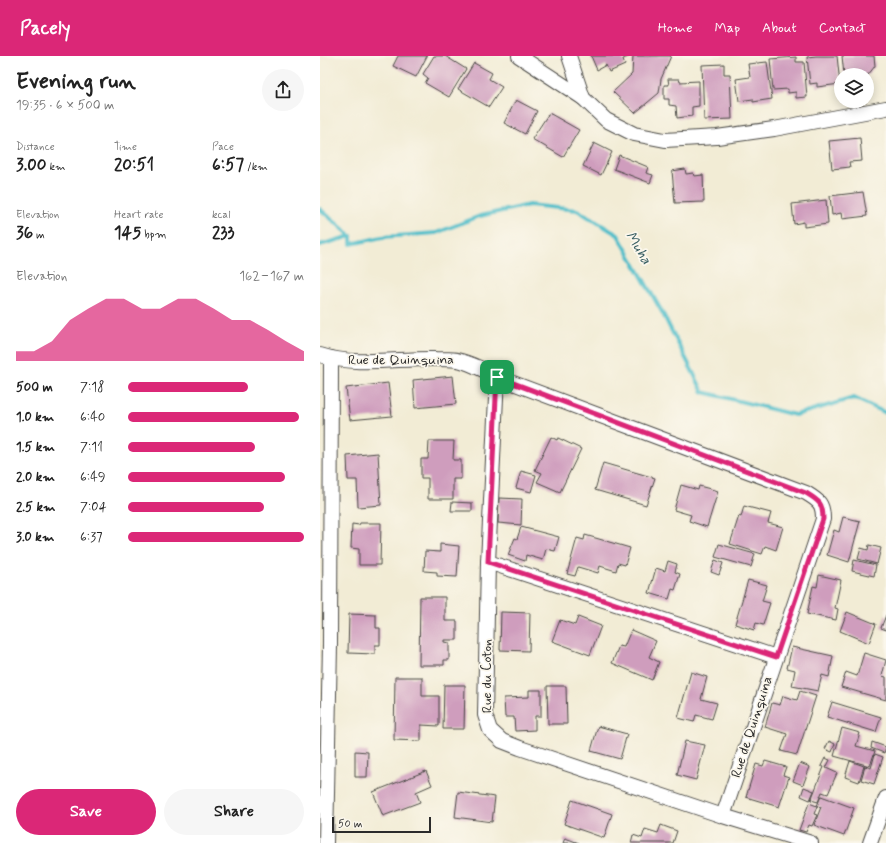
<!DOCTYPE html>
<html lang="en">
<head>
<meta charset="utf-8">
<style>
	:root { --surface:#fff; --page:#f6f6f6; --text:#222; --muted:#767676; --accent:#db2777 }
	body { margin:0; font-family:Mynerve,sans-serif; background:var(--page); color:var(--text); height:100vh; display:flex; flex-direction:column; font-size:15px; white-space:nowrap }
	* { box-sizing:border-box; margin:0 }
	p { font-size:13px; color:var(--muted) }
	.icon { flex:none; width:22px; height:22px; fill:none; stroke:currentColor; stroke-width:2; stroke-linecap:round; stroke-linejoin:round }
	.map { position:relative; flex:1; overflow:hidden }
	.drawer { display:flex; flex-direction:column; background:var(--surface); width:320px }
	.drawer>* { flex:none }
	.controls { position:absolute; left:514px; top:12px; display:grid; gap:8px }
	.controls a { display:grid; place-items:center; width:40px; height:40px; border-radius:50%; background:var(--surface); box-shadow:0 2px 10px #0003; font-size:20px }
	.scale { position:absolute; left:12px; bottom:10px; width:99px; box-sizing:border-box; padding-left:4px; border:2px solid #2b2b2b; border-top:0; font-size:11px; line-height:14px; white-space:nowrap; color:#2b2b2b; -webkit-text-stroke:3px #fbf7ec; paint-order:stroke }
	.pin { position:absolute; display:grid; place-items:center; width:34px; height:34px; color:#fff; margin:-17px; border-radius:8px; box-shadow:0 2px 6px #0006 }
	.round { display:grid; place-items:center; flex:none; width:42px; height:42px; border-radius:21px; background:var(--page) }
	.overview { display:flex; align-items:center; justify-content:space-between; height:68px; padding:0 16px }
	h1 { font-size:22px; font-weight:700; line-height:30px }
	.metrics { display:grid; grid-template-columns:repeat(3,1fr); gap:6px; height:68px; padding:4px 16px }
	.metrics div { display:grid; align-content:center }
	.metrics b { font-size:17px; font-weight:700 }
	.metrics small { font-size:11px; font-weight:400 }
	.metrics p { font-size:11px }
	.chart { height:112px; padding:8px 16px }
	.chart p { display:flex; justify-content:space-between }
	.chart svg { width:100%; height:72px; margin-top:4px; fill:var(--accent); opacity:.7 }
	.primary-button { display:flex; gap:8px; margin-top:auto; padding:8px 16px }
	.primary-button a { flex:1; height:46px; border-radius:24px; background:var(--accent); color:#fff; font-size:16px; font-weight:700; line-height:46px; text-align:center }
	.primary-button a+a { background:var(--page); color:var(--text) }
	ul { padding:0 16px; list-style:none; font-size:13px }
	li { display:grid; grid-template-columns:64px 48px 1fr; align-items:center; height:30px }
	li i { height:10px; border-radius:5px; background:var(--accent) }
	header { display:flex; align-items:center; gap:24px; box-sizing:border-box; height:56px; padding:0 20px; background:var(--accent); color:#fff }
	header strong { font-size:19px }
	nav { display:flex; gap:22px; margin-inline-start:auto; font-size:14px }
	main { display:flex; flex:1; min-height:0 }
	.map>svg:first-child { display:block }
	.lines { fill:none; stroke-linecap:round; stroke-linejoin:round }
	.stream { stroke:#52bfca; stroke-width:4 }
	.building { fill:#cf9dbd }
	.street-casing { stroke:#494844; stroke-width:16 }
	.street { stroke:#fff; stroke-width:14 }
	.route-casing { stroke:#fff; stroke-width:8 }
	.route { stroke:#db2777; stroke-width:5 }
	.labels { text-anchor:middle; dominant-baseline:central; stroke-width:3.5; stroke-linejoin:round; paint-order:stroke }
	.street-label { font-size:14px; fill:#2b2b2b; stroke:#fbf7ec }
	.water-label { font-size:15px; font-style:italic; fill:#395f63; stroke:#fbf7ec }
</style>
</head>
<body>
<header>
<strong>Pacely</strong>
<nav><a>Home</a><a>Map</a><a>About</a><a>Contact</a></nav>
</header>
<main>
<section class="drawer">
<div class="overview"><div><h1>Evening run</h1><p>19:35 · 6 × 500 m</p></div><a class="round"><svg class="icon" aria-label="share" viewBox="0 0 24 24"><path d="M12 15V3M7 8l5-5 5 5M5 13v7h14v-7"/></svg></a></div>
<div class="metrics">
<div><p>Distance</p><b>3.00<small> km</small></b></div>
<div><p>Time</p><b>20:51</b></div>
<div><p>Pace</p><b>6:57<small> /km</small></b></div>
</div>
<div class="metrics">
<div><p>Elevation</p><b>36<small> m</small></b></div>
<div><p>Heart rate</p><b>145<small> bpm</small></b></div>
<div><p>kcal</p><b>233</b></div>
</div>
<div class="chart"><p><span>Elevation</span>162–167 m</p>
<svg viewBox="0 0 160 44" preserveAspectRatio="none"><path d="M0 44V38L10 38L20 32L30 19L40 12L50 6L60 6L70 12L80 12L90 6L100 6L110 12L120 19L130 19L140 25L150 32L160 38V44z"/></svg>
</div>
<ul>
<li><b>500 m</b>7:18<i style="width:68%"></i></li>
<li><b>1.0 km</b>6:40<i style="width:97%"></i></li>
<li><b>1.5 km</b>7:11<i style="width:72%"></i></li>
<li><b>2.0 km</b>6:49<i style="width:89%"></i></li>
<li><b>2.5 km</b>7:04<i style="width:77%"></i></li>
<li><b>3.0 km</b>6:37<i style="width:100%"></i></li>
</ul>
<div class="primary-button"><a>Save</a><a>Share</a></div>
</section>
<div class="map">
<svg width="566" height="787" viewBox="0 0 566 787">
	<rect width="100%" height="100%" fill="#fbf7ec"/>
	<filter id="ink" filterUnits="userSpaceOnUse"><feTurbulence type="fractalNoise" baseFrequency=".025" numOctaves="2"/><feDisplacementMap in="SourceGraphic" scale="8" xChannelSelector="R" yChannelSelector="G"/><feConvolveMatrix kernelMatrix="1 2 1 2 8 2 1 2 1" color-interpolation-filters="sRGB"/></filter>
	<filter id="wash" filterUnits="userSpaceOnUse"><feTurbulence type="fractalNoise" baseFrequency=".012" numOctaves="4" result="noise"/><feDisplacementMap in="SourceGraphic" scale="16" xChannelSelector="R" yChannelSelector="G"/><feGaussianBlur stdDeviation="0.9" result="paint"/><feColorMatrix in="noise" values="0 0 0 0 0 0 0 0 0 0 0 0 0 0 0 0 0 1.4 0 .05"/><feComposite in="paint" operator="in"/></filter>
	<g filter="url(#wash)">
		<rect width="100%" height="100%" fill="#f2ecd5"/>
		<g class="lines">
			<g class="stream">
				<polyline points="0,153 31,180 31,188 62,181 116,177 160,160 209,149 257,154 298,179 342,256 383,336 475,359 534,342 566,357"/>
				<polyline points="0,189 31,180"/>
			</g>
		</g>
		<g id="blocks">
			<g class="building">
				<polygon points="78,0 107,0 96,21 73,10"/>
				<polygon points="114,0 125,0 146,13 129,41 105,27 108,22 103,18"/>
				<polygon points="271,0 311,0 303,3 305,9 289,16 286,9 277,14"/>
				<polygon points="313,0 351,0 341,23 339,37 315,57 293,36 312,18"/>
				<polygon points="496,0 517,0 520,28 497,31 497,27 490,28 487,1"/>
				<polygon points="522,0 554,0 555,10 548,19 524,19"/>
				<polygon points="476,1 476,6 484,6 487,41 476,42 476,36 468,37 468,33 453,34 450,3"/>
				<polygon points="447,6 452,43 433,46 433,43 419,45 416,23 430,21 428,8"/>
				<polygon points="154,7 172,17 169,23 182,31 169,51 138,33"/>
				<polygon points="404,8 404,18 410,18 412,63 384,64 382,9"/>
				<polygon points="348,23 359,23 360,26 379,25 379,50 372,51 372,60 357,62 356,50 349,49 349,43 344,43 344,29 349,29"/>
				<polygon points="196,44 217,55 205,78 184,67"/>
				<polygon points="229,57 259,74 243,101 212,83"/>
				<polygon points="540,82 542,105 529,106 530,111 512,113 509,85"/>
				<polygon points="274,87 292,96 281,119 263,110"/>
				<polygon points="299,99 328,111 326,117 333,119 330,127 294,113"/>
				<polygon points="365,113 366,118 373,117 374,120 383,119 384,146 355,147 352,115"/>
				<polygon points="543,136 547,160 522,163 521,157 512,159 510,140"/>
				<polygon points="506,144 508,168 484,171 484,166 474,168 472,148"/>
				<polygon points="133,320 136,348 95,352 93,324"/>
				<polygon points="68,327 72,360 30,364 26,332"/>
				<polygon points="231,381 237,384 238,382 261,393 240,436 217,426 222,417 215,414"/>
				<polygon points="109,385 134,385 133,404 141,404 141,423 133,423 133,443 108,443 108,422 101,422 101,403 108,403"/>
				<polygon points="58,397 61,449 38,451 37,424 28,424 27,400"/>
				<polygon points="283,407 335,422 326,449 275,434"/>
				<polygon points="201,415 216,419 211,436 196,432"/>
				<polygon points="361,429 378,434 379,430 398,435 387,471 369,465 371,459 354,454"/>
				<polygon points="179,442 202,443 201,469 178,467"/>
				<polygon points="132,446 152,447 152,455 131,455"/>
				<polygon points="424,450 451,457 448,467 463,471 456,494 445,490 442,498 410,488 419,460 421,461"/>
				<polygon points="523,461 540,465 529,506 507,499 514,474 519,476"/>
				<polygon points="40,467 61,467 60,509 39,509 39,493 31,492 32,468 39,469"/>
				<polygon points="201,471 239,481 235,495 226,493 223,504 206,499 205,505 188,499 195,482 197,483"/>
				<polygon points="265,479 310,492 305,509 298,507 296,515 280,510 278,517 258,511 255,520 247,518 257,482 264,484"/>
				<polygon points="120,488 139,490 137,521 117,520 117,516 104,515 105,495 120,496"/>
				<polygon points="399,488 435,498 431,511 395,501"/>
				<polygon points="549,489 561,492 557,508 538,503 541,492 548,494"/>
				<polygon points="395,504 403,507 399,519 391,516"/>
				<polygon points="534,504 556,509 554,520 532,515"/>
				<polygon points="348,505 357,508 355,516 360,518 355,534 352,533 349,543 329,537 336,512 345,515"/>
				<polygon points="499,519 521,524 515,552 518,553 516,564 487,558 493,530 497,531"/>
				<polygon points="428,524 447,529 442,545 450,547 443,569 436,567 434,574 415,568"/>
				<polygon points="100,541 125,541 125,565 137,565 137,584 124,584 124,586 129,587 129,604 124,604 124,609 99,609"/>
				<polygon points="181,556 210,557 209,595 180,594"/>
				<polygon points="527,556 556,568 549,587 520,575"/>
				<polygon points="29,558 56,559 56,572 60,572 60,589 55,589 55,598 28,597"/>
				<polygon points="566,559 566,574 561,572"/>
				<polygon points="258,561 281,570 270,599 232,585 240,564 255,569"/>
				<polygon points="311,574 336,585 329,601 339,606 332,624 292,607 299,590 304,591"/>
				<polygon points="472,591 513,600 509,621 502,619 498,635 472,630 475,614 467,612"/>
				<polygon points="544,597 566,604 562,620 566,621 566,644 521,631 526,616 537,620"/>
				<polygon points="371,616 387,621 381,643 397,647 392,663 376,659 374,666 358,662"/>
				<polygon points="75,621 102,621 102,640 119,640 119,670 101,669 101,685 74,684"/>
				<polygon points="124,629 145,629 144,673 123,673"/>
				<polygon points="227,630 246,630 247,668 228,668"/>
				<polygon points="209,634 221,634 221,660 215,660 215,674 195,675 194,661 185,661 184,642 209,641"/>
				<polygon points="480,635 496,640 477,699 461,695 467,678 445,671 452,647 460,649 463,640 477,644"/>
				<polygon points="512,646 561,661 556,676 507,661"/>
				<polygon points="278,670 307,678 300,703 271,695"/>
				<polygon points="522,672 540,677 536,690 555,695 550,710 514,700"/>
				<polygon points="365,685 385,689 376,724 357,719"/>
				<polygon points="509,685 515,688 512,696 505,693"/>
				<polygon points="552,686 566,691 564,697 551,692"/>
				<polygon points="35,695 48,696 47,721 35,721"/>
				<polygon points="555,698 563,701 554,728 541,724 545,710 551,712"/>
				<polygon points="505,702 510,704 506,712 517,717 508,738 502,736 498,746 491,744 504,711 501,710"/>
				<polygon points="445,705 466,711 463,719 469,721 459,751 426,741 436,708 443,710"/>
				<polygon points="530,705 544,710 539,726 525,721"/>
				<polygon points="480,707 490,711 483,729 473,725"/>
				<polygon points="106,715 112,729 96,736 100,746 63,760 53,736"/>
				<polygon points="484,731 494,735 490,744 481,740"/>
				<polygon points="138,736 175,741 172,766 135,761"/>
				<polygon points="501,740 534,752 524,780 494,769 501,751 497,750"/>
				<polygon points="252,744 292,758 284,782 244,768"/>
				<polygon points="489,747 497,750 494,758 497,759 492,770 489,769 486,776 479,774"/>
				<polygon points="341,769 357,775 353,787 311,787 313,779 322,782 325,773 338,777"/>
				<polygon points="245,782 259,787 243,787"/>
			</g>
		</g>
	</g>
	<g filter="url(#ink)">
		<use href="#blocks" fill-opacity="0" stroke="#494844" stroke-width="1"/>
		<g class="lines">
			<defs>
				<g id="street">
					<polyline points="199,0 263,42"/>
					<polyline points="249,0 263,42 286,64 314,78 345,84 397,81 454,73 566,52"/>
					<path d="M0,299C37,311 78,302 116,303C123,303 130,303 137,304C151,307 164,314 177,321L486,437C499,445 503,447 503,463L403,760"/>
					<polyline points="177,321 168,506 165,659 170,674 182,685 200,692 403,760 491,787"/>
					<polyline points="168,506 456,601"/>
					<polyline points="6,787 10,589 11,302"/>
					<polyline points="550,787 566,742"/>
				</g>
			</defs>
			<use href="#street" class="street-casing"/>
			<use href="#street" class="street"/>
		</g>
	</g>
	<g class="lines" filter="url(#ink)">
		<defs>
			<path id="route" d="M177,321L486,437C499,445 503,447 503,463L456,601L168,506Z"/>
		</defs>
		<use href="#route" class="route-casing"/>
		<use href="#route" class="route"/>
	</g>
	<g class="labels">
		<g class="street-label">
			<text x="81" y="304">Rue de Quinquina</text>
			<text transform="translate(167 620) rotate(-90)">Rue du Coton</text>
			<text transform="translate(432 671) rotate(-72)">Rue de Quinquina</text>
		</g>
		<g class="water-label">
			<text transform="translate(318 192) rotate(58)">Muha</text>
		</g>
	</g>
</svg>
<div class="controls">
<a><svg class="icon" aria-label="layers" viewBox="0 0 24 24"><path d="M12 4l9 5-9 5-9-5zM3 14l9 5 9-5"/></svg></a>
</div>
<div class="scale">50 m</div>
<div class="pin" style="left:177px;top:321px;background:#1e9e55"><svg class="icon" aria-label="arrive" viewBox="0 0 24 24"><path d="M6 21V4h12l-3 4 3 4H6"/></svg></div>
</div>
</main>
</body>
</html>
